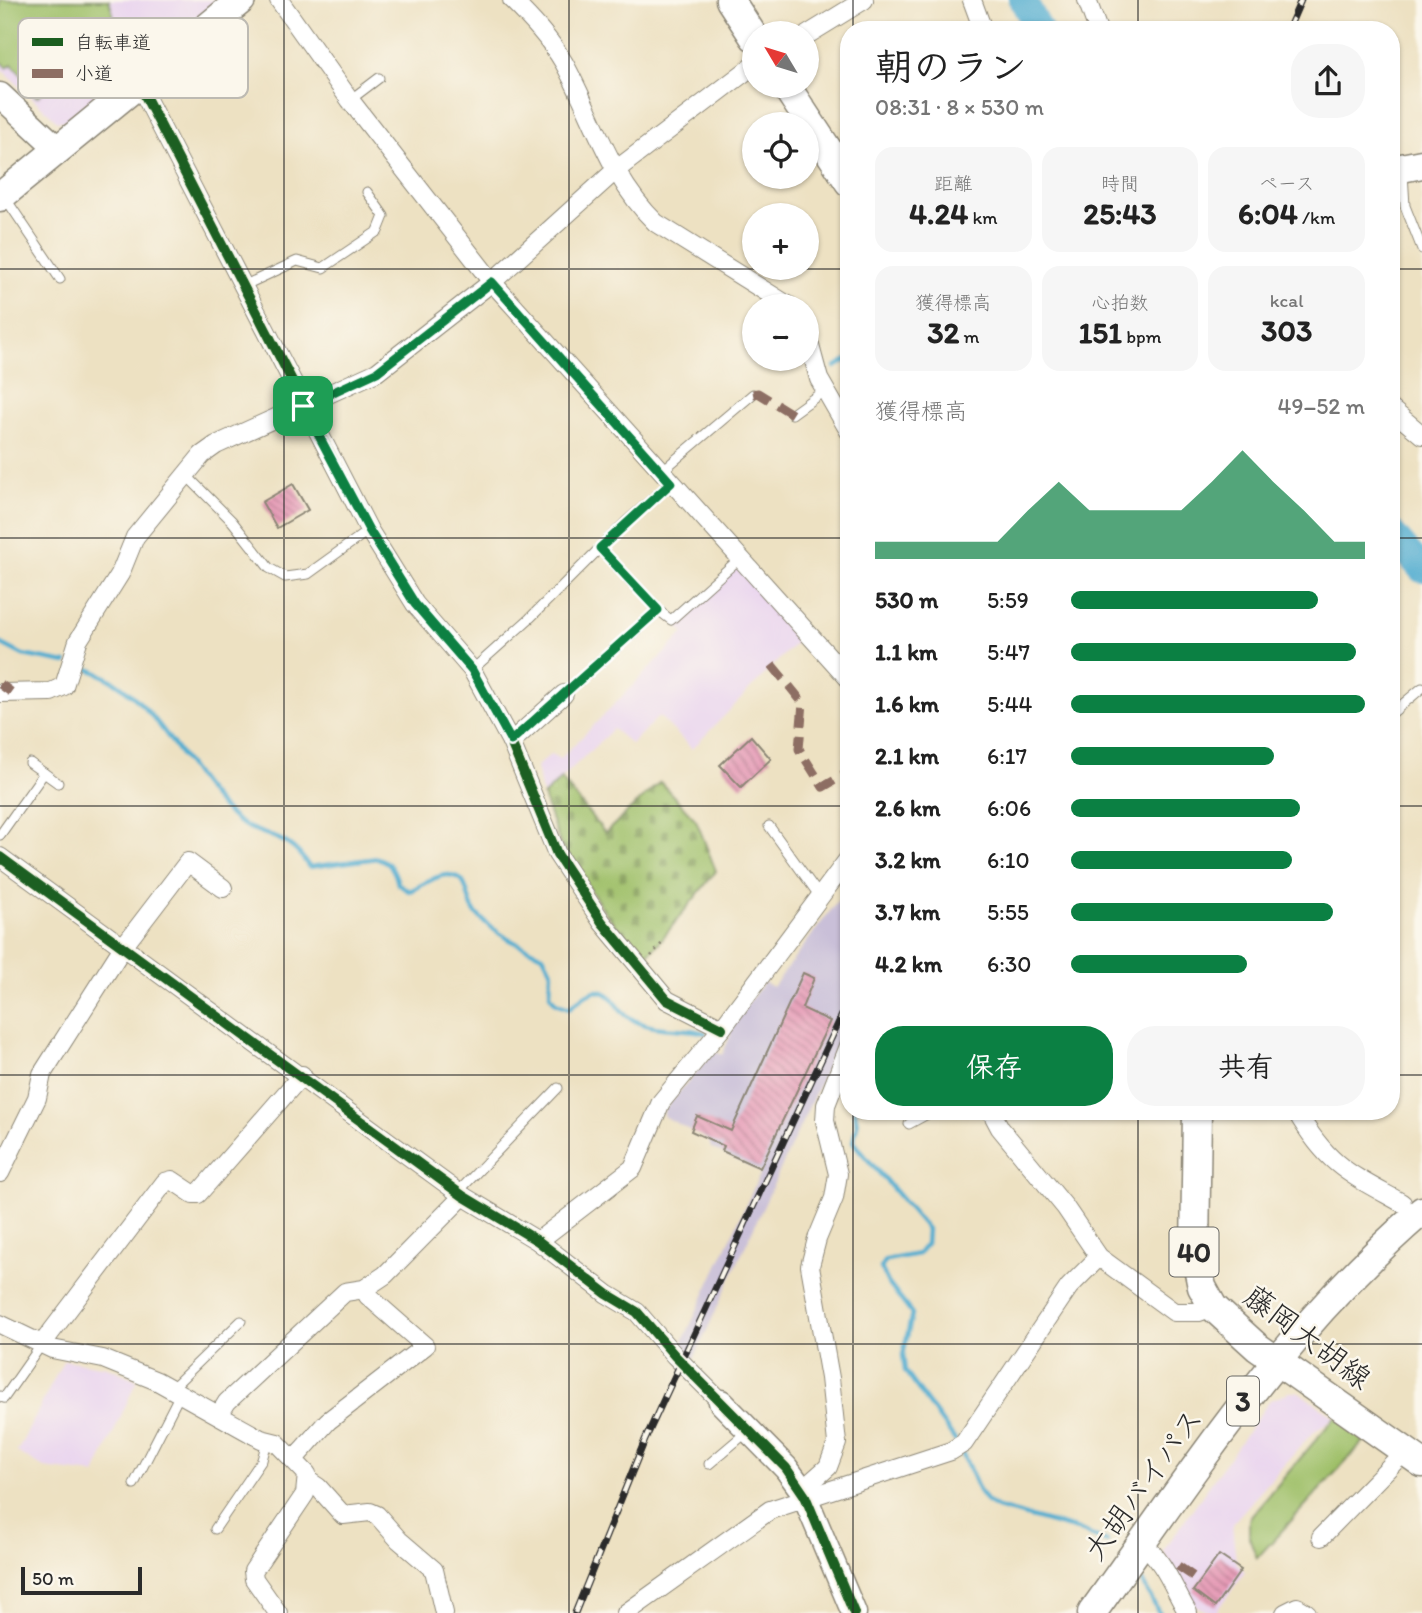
<!DOCTYPE html>
<html lang="ja">
<head>
<meta charset="utf-8">
<style>
	:root { --surface:#fff; --page:#f6f6f6; --text:#222; --muted:#767676; --accent:#0b8043 }
	body { margin:0; font-family:Itim,"Klee One",sans-serif; background:var(--page); color:var(--text); height:100vh; display:flex; flex-direction:column; font-size:26px; white-space:nowrap }
	* { box-sizing:border-box; margin:0 }
	p { font-size:23px; color:var(--muted) }
	.icon { flex:none; width:38px; height:38px; fill:none; stroke:currentColor; stroke-width:2; stroke-linecap:round; stroke-linejoin:round }
	.map { position:relative; flex:1; overflow:hidden }
	.drawer { position:absolute; left:840px; top:21px; width:560px; height:1099px; display:flex; flex-direction:column; background:var(--surface); border-radius:28px; box-shadow:0 2px 5px #0004 }
	.drawer>* { flex:none }
	.needle { width:46px; rotate:308deg }
	.fabs { position:absolute; left:742px; top:21px; display:grid; gap:14px }
	.fabs a { display:grid; place-items:center; width:77px; height:77px; border-radius:50%; background:var(--surface); box-shadow:0 2px 5px #0004; font-size:35px }
	.scale { position:absolute; left:21px; bottom:18px; width:121px; box-sizing:border-box; padding-left:7px; border:4px solid #2b2b2b; border-top:0; font-size:19px; line-height:24px; white-space:nowrap; color:#2b2b2b; -webkit-text-stroke:5px #fbf7ec; paint-order:stroke }
	.pin { position:absolute; display:grid; place-items:center; width:60px; height:60px; color:#fff; margin:-30px; border-radius:14px; box-shadow:0 4px 10px #0006 }
	.round { display:grid; place-items:center; flex:none; width:74px; height:74px; border-radius:28px; background:var(--page) }
	.headline { display:flex; align-items:center; justify-content:space-between; height:119px; padding:0 35px }
	h1 { font-size:38px; font-weight:800; line-height:52px }
	.stats { display:grid; grid-template-columns:repeat(3,1fr); gap:10px; height:119px; padding:7px 35px }
	.stats div { display:grid; align-content:center; border-radius:18px; background:var(--page); text-align:center }
	.stats b { font-size:30px; font-weight:800 }
	.stats small { font-size:19px; font-weight:400 }
	.stats p { font-size:19px }
	.chart { height:196px; padding:14px 35px }
	.chart p { display:flex; justify-content:space-between }
	.chart svg { width:100%; height:126px; margin-top:7px; fill:var(--accent); opacity:.7 }
	.primary-button { display:flex; gap:14px; margin-top:auto; padding:14px 35px }
	.primary-button a { flex:1; height:80px; border-radius:28px; background:var(--accent); color:#fff; font-size:28px; font-weight:800; line-height:80px; text-align:center }
	.primary-button a+a { background:var(--page); color:var(--text) }
	ul { padding:0 35px; list-style:none; font-size:23px }
	li { display:grid; grid-template-columns:112px 84px 1fr; align-items:center; height:52px }
	li i { height:18px; border-radius:9px; background:var(--accent) }
	.map>svg:first-child { display:block }
	.built { fill:#e8d2ef }
	.industrial { fill:#c9bfd8 }
	.green { fill:#9ebf68; stroke:#64754a; stroke-width:2 }
	.cemetery { fill:url(#cemetery-stones); stroke:#64754a; stroke-width:2 }
	.lines { fill:none; stroke-linecap:round; stroke-linejoin:round }
	.stream { stroke:#52add0; stroke-width:4.5 }
	.river { stroke:#52add0; stroke-width:28 }
	.building { fill:url(#building-back-hatch) }
	.lane-casing { stroke:#8c8676; stroke-width:11 }
	.street-casing { stroke:#8c8676; stroke-width:20 }
	.secondary-casing { stroke:#8c8676; stroke-width:27 }
	.primary-casing { stroke:#8c8676; stroke-width:31 }
	.path { stroke:#8c8676; stroke-width:2.5; stroke-dasharray:2 5; stroke-linecap:butt }
	.lane { stroke:#fff; stroke-width:9 }
	.street { stroke:#fff; stroke-width:18 }
	.secondary { stroke:#fff; stroke-width:24 }
	.primary { stroke:#fff; stroke-width:28 }
	.rail-casing { stroke:#2b2b2b; stroke-width:7 }
	.rail { stroke:#fbf7ec; stroke-width:4.5; stroke-dasharray:13; stroke-linecap:butt }
	.quiet { stroke:#8d6e63; stroke-width:9; stroke-dasharray:18 9; stroke-linecap:butt }
	.cycleway-casing { stroke:#fbf7ec; stroke-width:15 }
	.cycleway { stroke:#1b5e20; stroke-width:10 }
	.route-casing { stroke:#fff; stroke-width:14 }
	.route { stroke:#0b8043; stroke-width:9 }
	.grid { fill:none; stroke:#2b2b2b; stroke-width:2; stroke-opacity:0.55 }
	.labels { text-anchor:middle; dominant-baseline:central; stroke-width:5; stroke-linejoin:round; paint-order:stroke }
	.shield { fill:#fbf7ec; stroke:#696865; stroke-width:2 }
	.shield-label { font-size:28px; font-weight:bold; fill:#2b2b2b }
	.street-label { font-size:30px; fill:#2b2b2b; stroke:#fbf7ec }
	.key { fill:#fbf7ec; stroke:#bdbab2; stroke-width:2 }
	.key-label { font-size:19px; fill:#2b2b2b }
</style>
</head>
<body>
<div class="map">
<svg width="1422" height="1613" viewBox="0 0 1422 1613">
	<defs>
		<pattern id="cemetery-stones" width="16" height="16" patternUnits="userSpaceOnUse" patternTransform="scale(1.75)"><rect width="16" height="16" fill="#9ebf68"/><path d="M2 7V4a2 2 0 0 1 4 0v3zM10 15v-3a2 2 0 0 1 4 0v3z" fill="#819b56"/></pattern>
		<pattern id="building-back-hatch" width="6" height="6" patternUnits="userSpaceOnUse" patternTransform="scale(1.75)"><rect width="6" height="6" fill="#e494b2"/><path d="M-1 5l2 2M0 0l6 6M5-1l2 2" fill="none" stroke="#b97991"/></pattern>
	</defs>
	<rect width="100%" height="100%" fill="#fbf7ec"/>
	<filter id="ink" filterUnits="userSpaceOnUse"><feTurbulence type="fractalNoise" baseFrequency=".0143" numOctaves="2"/><feDisplacementMap in="SourceGraphic" scale="14" xChannelSelector="R" yChannelSelector="G"/><feConvolveMatrix kernelMatrix="1 2 1 2 8 2 1 2 1" color-interpolation-filters="sRGB"/></filter>
	<filter id="wash" filterUnits="userSpaceOnUse"><feTurbulence type="fractalNoise" baseFrequency=".00686" numOctaves="4" result="noise"/><feDisplacementMap in="SourceGraphic" scale="28" xChannelSelector="R" yChannelSelector="G"/><feGaussianBlur stdDeviation="1.57" result="paint"/><feColorMatrix in="noise" values="0 0 0 0 0 0 0 0 0 0 0 0 0 0 0 0 0 1.4 0 .05"/><feComposite in="paint" operator="in"/></filter>
	<g filter="url(#wash)">
		<rect width="100%" height="100%" fill="#ede1c2"/>
		<g class="built">
			<polygon points="0,0 219,0 69,121 57,121 0,68"/>
			<polygon points="737,567 802,636 692,749 659,716 631,744 613,729 543,796 536,767 551,754 560,759 599,720 684,633 674,622"/>
			<polygon points="64,1360 107,1367 137,1380 95,1474 44,1468 17,1452"/>
			<polygon points="1290,1392 1299,1392 1335,1417 1313,1432 1232,1524 1236,1562 1245,1572 1215,1613 1211,1613 1194,1605 1163,1551 1270,1400"/>
		</g>
		<polygon class="industrial" points="849,882 849,1019 692,1363 679,1350 761,1172 711,1148 709,1141 664,1116 664,1110 714,1051 722,1055 731,1034 728,1030 764,982 773,987 846,890"/>
		<g class="green">
			<polygon points="0,0 109,0 118,32 37,97 25,87 28,82 12,64 7,68 0,61"/>
			<polygon points="1335,1417 1368,1437 1257,1558 1249,1537 1249,1519"/>
		</g>
		<polygon class="cemetery" points="561,779 605,833 660,782 696,820 716,871 657,945 643,958 608,916 561,846 543,796"/>
		<g class="lines">
			<g class="stream">
				<polyline points="835,367 849,359"/>
				<polyline points="0,643 23,655 66,663"/>
				<path d="M74,665C153,682 177,767 230,815C258,841 285,827 309,867L378,858C391,863 395,871 398,884L409,891C421,887 436,874 449,875C471,877 465,900 475,912C493,933 518,945 543,955L551,971L550,995L556,1003L569,1008C577,1002 587,992 597,991C613,991 618,1011 630,1018C655,1033 680,1026 705,1033"/>
				<polyline points="846,1093 849,1097"/>
				<polyline points="855,1111 857,1125 853,1142 927,1229 926,1244 918,1254 886,1260 881,1268 888,1283 912,1314 903,1355 905,1371 957,1443"/>
				<polyline points="961,1450 979,1491 987,1502 997,1508 1078,1530 1107,1542"/>
				<polyline points="1142,1581 1159,1613"/>
			</g>
			<g class="river">
				<polyline points="1023,0 1039,30"/>
				<polyline points="1391,533 1422,569"/>
			</g>
		</g>
		<g id="blocks">
			<g class="building">
				<polygon points="293,484 308,510 277,528 262,502"/>
				<polygon points="751,736 771,759 741,787 720,765"/>
				<polygon points="803,973 814,978 802,1008 830,1021 760,1168 722,1151 724,1146 691,1131 697,1116 731,1131"/>
				<polygon points="1219,1555 1241,1570 1215,1607 1193,1591"/>
			</g>
		</g>
	</g>
	<g filter="url(#ink)">
		<use href="#blocks" fill-opacity="0" stroke="#8c8676" stroke-width="2"/>
		<g class="lines">
			<defs>
				<g id="lane">
					<polyline points="350,100 379,78"/>
					<polyline points="1403,173 1405,206 1422,249"/>
					<polyline points="6,199 60,279"/>
					<polyline points="243,286 297,261 323,268 378,231 384,216 367,192"/>
					<polyline points="792,414 825,390"/>
					<polyline points="662,471 753,394"/>
					<polyline points="185,474 232,521 269,568 285,577 308,574 369,530"/>
					<polyline points="600,548 658,610 671,620 739,559"/>
					<polyline points="472,670 530,618 627,521 671,483"/>
					<polyline points="564,694 658,610"/>
					<polyline points="1391,714 1422,688"/>
					<polyline points="30,763 58,783"/>
					<polyline points="769,826 821,898"/>
					<polyline points="0,835 44,773"/>
					<polyline points="909,1124 933,1111"/>
					<polyline points="458,1192 558,1088"/>
					<polyline points="171,1389 241,1321"/>
					<polyline points="0,1396 4,1398 42,1344"/>
					<polyline points="709,1464 748,1431"/>
					<polyline points="134,1484 180,1394"/>
					<polyline points="215,1529 262,1460 267,1441"/>
				</g>
				<g id="street">
					<polyline points="279,0 350,100 492,282 849,679"/>
					<path d="M512,0C532,20 550,39 564,63C594,117 610,179 656,223L789,306"/>
					<polyline points="972,0 983,30"/>
					<polyline points="1087,0 1098,30"/>
					<polyline points="807,35 864,0"/>
					<polyline points="139,84 369,530 415,604 472,670 511,742 557,854 602,922 667,1000 722,1028"/>
					<polyline points="807,335 819,379 849,431"/>
					<polyline points="1391,409 1422,435"/>
					<polyline points="0,693 51,692 64,686 78,641 120,574 135,537 202,455 216,445 377,372 492,282 616,170 754,65"/>
					<polyline points="511,742 564,694"/>
					<polyline points="0,857 463,1196 538,1241 607,1294 637,1312 675,1356 721,1402"/>
					<polyline points="991,1111 1000,1128 1065,1207 1099,1257 1174,1312 1199,1312 1213,1307"/>
					<path d="M1296,1111C1328,1166 1348,1173 1402,1203"/>
					<polyline points="0,1173 37,1098 42,1074 123,947 188,862 223,888"/>
					<polyline points="538,1241 633,1168 661,1102 722,1028 849,858"/>
					<polyline points="0,1324 52,1349 103,1359 157,1381 261,1439 277,1443 307,1474 305,1494 253,1571 254,1579 278,1613"/>
					<polyline points="42,1344 165,1182 172,1180 193,1194 198,1194 302,1075"/>
					<polyline points="219,1415 227,1402 345,1292 364,1289 385,1275 463,1196"/>
					<polyline points="294,1459 328,1421 425,1346 368,1296 364,1289"/>
					<polyline points="309,1481 318,1487 343,1515 370,1512 377,1515 399,1540 434,1570 444,1613"/>
					<polyline points="802,1490 828,1467 837,1443 830,1378 810,1266 817,1239 834,1198 838,1174 825,1121 826,1105 849,1046"/>
					<polyline points="1321,1537 1406,1450"/>
					<path d="M1142,1543C1165,1562 1173,1588 1188,1613"/>
					<polyline points="626,1613 770,1510 951,1451 964,1443 1069,1287 1099,1257"/>
					<polyline points="1285,1613 1297,1607 1307,1613"/>
				</g>
				<g id="secondary">
					<polyline points="0,95 58,149"/>
					<polyline points="721,1402 786,1468 802,1490 854,1613"/>
				</g>
				<g id="primary">
					<polyline points="730,0 754,37"/>
					<polyline points="786,86 849,182"/>
					<polyline points="1391,170 1422,164"/>
					<polyline points="0,197 241,0"/>
					<polyline points="1197,1111 1195,1253 1202,1287 1213,1307 1257,1347 1422,1463"/>
					<path d="M1092,1613C1195,1469 1286,1328 1422,1211"/>
				</g>
			</defs>
			<use href="#lane" class="lane-casing"/>
			<use href="#street" class="street-casing"/>
			<use href="#secondary" class="secondary-casing"/>
			<use href="#primary" class="primary-casing"/>
			<polyline class="path" points="651,956 663,942"/>
			<use href="#lane" class="lane"/>
			<use href="#street" class="street"/>
			<use href="#secondary" class="secondary"/>
			<use href="#primary" class="primary"/>
			<defs>
				<g id="rail">
					<polyline points="1288,30 1301,0"/>
					<polyline points="575,1613 645,1440 849,1000"/>
				</g>
			</defs>
			<use href="#rail" class="rail-casing"/>
			<use href="#rail" class="rail"/>
			<g class="quiet">
				<polyline points="753,394 758,393 792,414"/>
				<polyline points="772,665 803,703 799,749 823,787 849,772"/>
				<polyline points="0,684 11,692"/>
				<polyline points="1178,1566 1200,1581"/>
			</g>
			<defs>
				<g id="cycleway">
					<polyline points="139,84 369,530 415,604 472,670 511,742 557,854 602,922 667,1000 722,1028"/>
					<polyline points="0,857 463,1196 538,1241 607,1294 637,1312 675,1356 786,1468 805,1496 854,1613"/>
				</g>
			</defs>
			<use href="#cycleway" class="cycleway-casing"/>
			<use href="#cycleway" class="cycleway"/>
		</g>
	</g>
	<g class="lines" filter="url(#ink)">
		<defs>
			<polygon id="route" points="492,282 671,483 600,548 658,610 511,741 472,670 415,604 369,530 303,406 377,372"/>
		</defs>
		<use href="#route" class="route-casing"/>
		<use href="#route" class="route"/>
	</g>
	<path class="grid" d="M284,0V1613M569,0V1613M853,0V30M1138,0V30M0,269H849M1391,269H1422M0,538H849M1391,538H1422M0,806H849M1391,806H1422M0,1075H849M1391,1075H1422M853,1111V1613M1138,1111V1613M0,1344H1422"/>
	<g class="labels">
		<g class="shield">
			<rect x="1169.5" y="1227.5" width="49" height="49" rx="5"/>
			<rect x="1227" y="1376.5" width="32" height="49" rx="5"/>
		</g>
		<g class="shield-label">
			<text x="1194" y="1252">40</text>
			<text x="1243" y="1401">3</text>
		</g>
		<g class="street-label">
			<text transform="translate(1308 1337) rotate(37)">藤岡大胡線</text>
			<text transform="translate(1143 1484) rotate(-54)">大胡バイパス</text>
		</g>
	</g>
	<rect x="18" y="18" width="230" height="80" rx="10" class="key"/>
	<rect x="32" y="38" width="31" height="8" fill="#1b5e20"/>
	<rect x="32" y="69" width="31" height="9" fill="#8d6e63"/>
	<g class="key-label">
		<text x="75" y="49">自転車道</text>
		<text x="75" y="80">小道</text>
	</g>
</svg>
<div class="fabs">
<a><svg class="needle" viewBox="-14 -14 28 28"><path d="M0-13l5 13h-10z" fill="#e53935"/><path d="M0 13l5-13h-10z" fill="#767676"/></svg></a>
<a><svg class="icon" aria-label="locate" viewBox="0 0 24 24"><circle cx="12" cy="12" r="6"/><path d="M12 2v4M12 18v4M2 12h4M18 12h4"/></svg></a>
<a>+</a>
<a>−</a>
</div>
<div class="scale">50 m</div>
<div class="pin" style="left:303px;top:406px;background:#1e9e55"><svg class="icon" aria-label="arrive" viewBox="0 0 24 24"><path d="M6 21V4h12l-3 4 3 4H6"/></svg></div>
<section class="drawer">
<div class="headline"><div><h1>朝のラン</h1><p>08:31 · 8 × 530 m</p></div><a class="round"><svg class="icon" aria-label="share" viewBox="0 0 24 24"><path d="M12 15V3M7 8l5-5 5 5M5 13v7h14v-7"/></svg></a></div>
<div class="stats">
<div><p>距離</p><b>4.24<small> km</small></b></div>
<div><p>時間</p><b>25:43</b></div>
<div><p>ペース</p><b>6:04<small> /km</small></b></div>
</div>
<div class="stats">
<div><p>獲得標高</p><b>32<small> m</small></b></div>
<div><p>心拍数</p><b>151<small> bpm</small></b></div>
<div><p>kcal</p><b>303</b></div>
</div>
<div class="chart"><p><span>獲得標高</span>49–52 m</p>
<svg viewBox="0 0 160 44" preserveAspectRatio="none"><path d="M0 44V38L10 38L20 38L30 38L40 38L50 27L60 17L70 27L80 27L90 27L100 27L110 17L120 6L130 17L140 27L150 38L160 38V44z"/></svg>
</div>
<ul>
<li><b>530 m</b>5:59<i style="width:84%"></i></li>
<li><b>1.1 km</b>5:47<i style="width:97%"></i></li>
<li><b>1.6 km</b>5:44<i style="width:100%"></i></li>
<li><b>2.1 km</b>6:17<i style="width:69%"></i></li>
<li><b>2.6 km</b>6:06<i style="width:78%"></i></li>
<li><b>3.2 km</b>6:10<i style="width:75%"></i></li>
<li><b>3.7 km</b>5:55<i style="width:89%"></i></li>
<li><b>4.2 km</b>6:30<i style="width:60%"></i></li>
</ul>
<div class="primary-button"><a>保存</a><a>共有</a></div>
</section>
</div>
</body>
</html>
